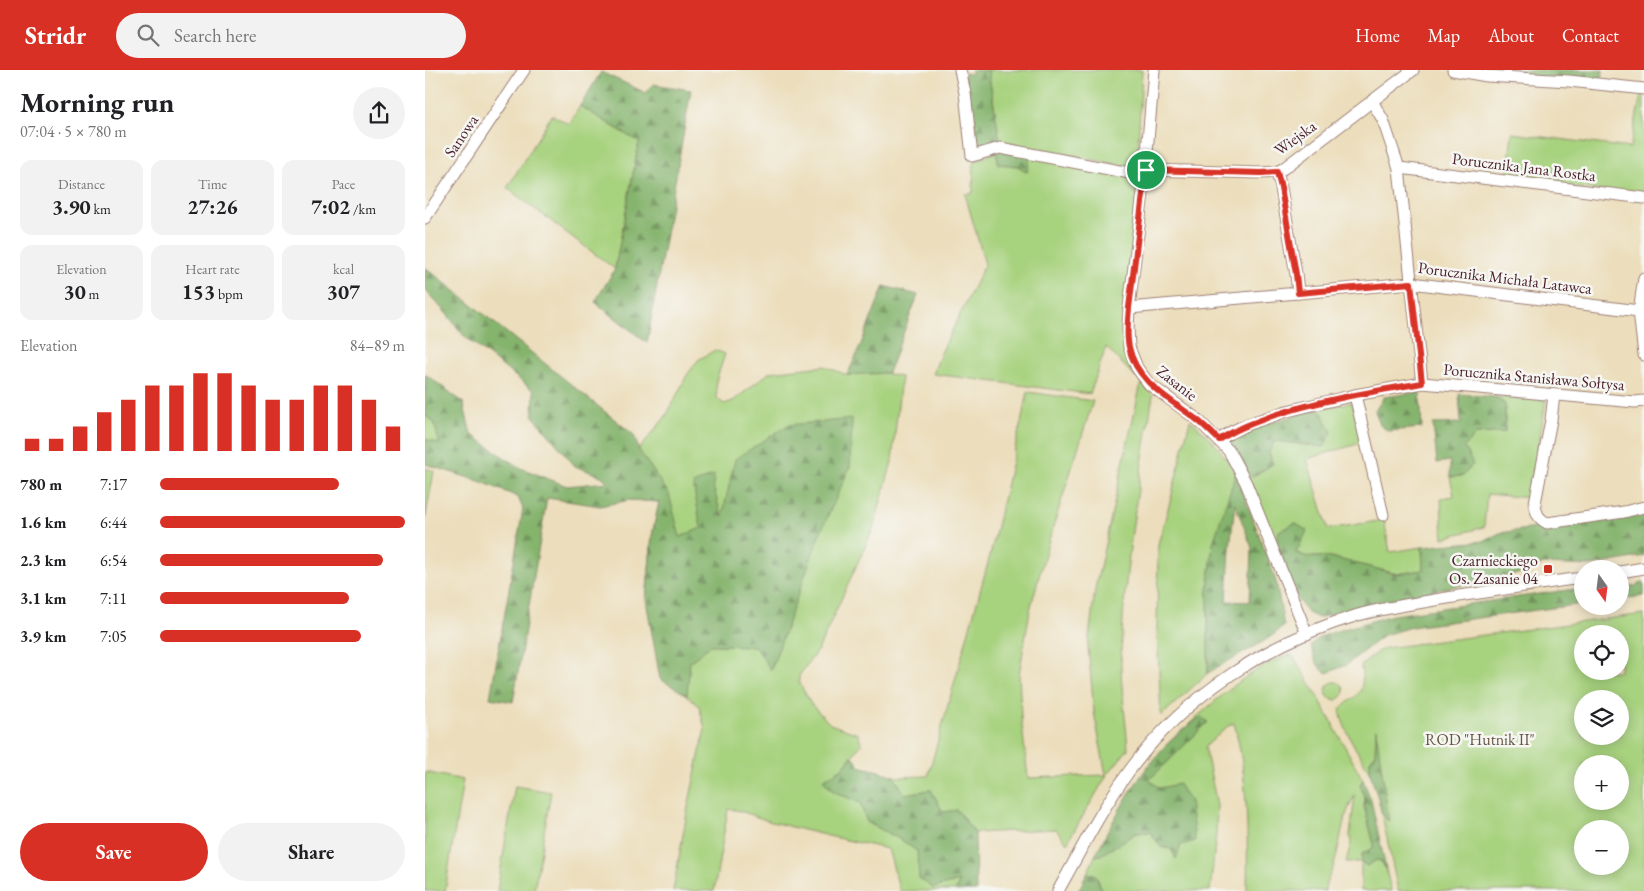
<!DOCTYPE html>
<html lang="en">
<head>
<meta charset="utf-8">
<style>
	:root { --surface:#fff; --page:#f2f2f2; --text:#202124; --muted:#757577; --accent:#d93025 }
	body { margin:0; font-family:"EB Garamond",serif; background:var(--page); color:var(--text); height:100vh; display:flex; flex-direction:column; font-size:19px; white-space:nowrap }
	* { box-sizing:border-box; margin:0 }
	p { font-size:16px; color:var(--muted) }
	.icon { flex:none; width:28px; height:28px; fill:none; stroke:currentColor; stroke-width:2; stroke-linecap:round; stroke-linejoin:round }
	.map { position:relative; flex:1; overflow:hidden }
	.drawer { display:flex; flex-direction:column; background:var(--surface); width:425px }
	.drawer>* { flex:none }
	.needle { width:32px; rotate:166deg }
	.fabs { position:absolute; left:1149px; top:490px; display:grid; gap:10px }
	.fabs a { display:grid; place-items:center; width:55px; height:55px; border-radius:50%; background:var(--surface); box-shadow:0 2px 12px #0003; font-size:25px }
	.pin { position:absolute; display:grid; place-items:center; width:42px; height:42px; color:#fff; margin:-21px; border:2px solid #fff; border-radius:50%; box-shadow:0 1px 5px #0007 }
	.round { display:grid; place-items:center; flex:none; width:52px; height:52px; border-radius:26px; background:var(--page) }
	.headline { display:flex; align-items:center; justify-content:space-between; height:85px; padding:0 20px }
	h1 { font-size:28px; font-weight:700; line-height:38px }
	.stats { display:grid; grid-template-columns:repeat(3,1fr); gap:8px; height:85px; padding:5px 20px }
	.stats div { display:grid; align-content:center; border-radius:12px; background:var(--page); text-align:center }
	.stats b { font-size:21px; font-weight:700 }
	.stats small { font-size:14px; font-weight:400 }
	.stats p { font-size:14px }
	.chart { height:140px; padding:10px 20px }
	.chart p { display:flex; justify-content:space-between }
	.chart svg { width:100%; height:90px; margin-top:5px; stroke:var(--accent); stroke-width:6 }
	.cta { display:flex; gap:10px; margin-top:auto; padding:10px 20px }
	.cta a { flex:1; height:58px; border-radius:30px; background:var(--accent); color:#fff; font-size:20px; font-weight:700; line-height:58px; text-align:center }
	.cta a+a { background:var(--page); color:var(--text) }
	ul { padding:0 20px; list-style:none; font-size:16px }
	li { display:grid; grid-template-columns:80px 60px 1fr; align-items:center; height:38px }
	li i { height:12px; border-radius:6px; background:var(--accent) }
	header { display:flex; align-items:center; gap:30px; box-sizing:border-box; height:70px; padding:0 25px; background:var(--accent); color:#fff }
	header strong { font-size:24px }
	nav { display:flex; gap:28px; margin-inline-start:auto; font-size:18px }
	.search { width:350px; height:45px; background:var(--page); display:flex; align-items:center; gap:12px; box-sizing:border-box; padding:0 18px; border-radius:28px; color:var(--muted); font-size:19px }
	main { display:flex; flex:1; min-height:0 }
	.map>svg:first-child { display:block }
	.green { fill:#a7d27e; stroke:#787854; fill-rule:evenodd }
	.forest { fill:url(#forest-firs); stroke:#686a4c; fill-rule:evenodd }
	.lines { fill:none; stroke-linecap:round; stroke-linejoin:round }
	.minor-casing { stroke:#9b7e74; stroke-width:13 }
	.minor { stroke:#fff; stroke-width:11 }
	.route-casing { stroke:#fff; stroke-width:10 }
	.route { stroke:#d93025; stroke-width:6 }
	.poi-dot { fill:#c8321e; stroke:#f6f6f2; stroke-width:2 }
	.labels { text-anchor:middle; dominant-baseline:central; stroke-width:5; stroke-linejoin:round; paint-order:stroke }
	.street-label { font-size:16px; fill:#4a1f2b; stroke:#f6f6f2 }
	.poi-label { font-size:16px; fill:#4a1f2b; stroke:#f6f6f2; text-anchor:end }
	.park-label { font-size:16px; fill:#654; stroke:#f6f6f2 }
</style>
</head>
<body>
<header>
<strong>Stridr</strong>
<div class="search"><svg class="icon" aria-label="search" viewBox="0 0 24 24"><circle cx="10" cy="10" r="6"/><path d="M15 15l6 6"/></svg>Search here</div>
<nav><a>Home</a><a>Map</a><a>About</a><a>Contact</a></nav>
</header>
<main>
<section class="drawer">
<div class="headline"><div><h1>Morning run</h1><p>07:04 · 5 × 780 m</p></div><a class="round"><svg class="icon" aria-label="share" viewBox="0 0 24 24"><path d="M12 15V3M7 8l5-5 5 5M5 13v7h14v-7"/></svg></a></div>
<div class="stats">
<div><p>Distance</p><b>3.90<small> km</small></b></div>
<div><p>Time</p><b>27:26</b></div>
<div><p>Pace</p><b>7:02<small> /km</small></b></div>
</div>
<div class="stats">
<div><p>Elevation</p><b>30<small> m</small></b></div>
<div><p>Heart rate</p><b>153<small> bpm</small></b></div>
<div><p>kcal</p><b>307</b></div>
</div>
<div class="chart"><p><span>Elevation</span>84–89 m</p>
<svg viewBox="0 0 160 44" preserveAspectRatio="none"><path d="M5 44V38M15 44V38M25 44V32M35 44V25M45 44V19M55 44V12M65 44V12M75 44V6M85 44V6M95 44V12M105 44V19M115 44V19M125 44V12M135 44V12M145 44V19M155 44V32"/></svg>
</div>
<ul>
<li><b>780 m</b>7:17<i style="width:73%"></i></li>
<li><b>1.6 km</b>6:44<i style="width:100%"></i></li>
<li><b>2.3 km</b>6:54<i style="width:91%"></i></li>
<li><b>3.1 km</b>7:11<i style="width:77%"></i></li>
<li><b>3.9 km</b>7:05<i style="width:82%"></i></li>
</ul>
<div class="cta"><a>Save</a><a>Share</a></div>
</section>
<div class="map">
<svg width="1219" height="821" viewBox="0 0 1219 821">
	<defs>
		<pattern id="forest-firs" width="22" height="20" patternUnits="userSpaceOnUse" patternTransform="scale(1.25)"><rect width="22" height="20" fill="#85b46d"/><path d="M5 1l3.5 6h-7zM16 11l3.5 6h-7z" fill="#6f925a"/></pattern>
	</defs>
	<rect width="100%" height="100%" fill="#f6f6f2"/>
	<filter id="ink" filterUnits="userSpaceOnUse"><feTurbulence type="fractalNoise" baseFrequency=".02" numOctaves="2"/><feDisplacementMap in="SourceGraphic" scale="10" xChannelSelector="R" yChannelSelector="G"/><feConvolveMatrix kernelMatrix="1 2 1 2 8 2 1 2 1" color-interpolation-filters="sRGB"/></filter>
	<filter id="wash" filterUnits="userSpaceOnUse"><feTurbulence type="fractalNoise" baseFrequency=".0096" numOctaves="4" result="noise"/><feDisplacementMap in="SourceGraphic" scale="20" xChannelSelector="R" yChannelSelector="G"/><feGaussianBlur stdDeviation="1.12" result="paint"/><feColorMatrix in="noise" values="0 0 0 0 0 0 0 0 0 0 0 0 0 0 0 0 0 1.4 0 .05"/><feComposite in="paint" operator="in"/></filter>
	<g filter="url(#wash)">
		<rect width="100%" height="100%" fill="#ecdebc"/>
		<g class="green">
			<polygon points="563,0 717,0 712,98 575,72"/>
			<polygon points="1217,20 1219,21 1219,126 1082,109 1087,63 1205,78"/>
			<polygon points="155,36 214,72 190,199 82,118 127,45 144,54"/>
			<polygon points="572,82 573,94 593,96 602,102 605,86 709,106 713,112 714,128 699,278 703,291 711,308 681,277 665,324 508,304 515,285 560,194 540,124 548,123 549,91"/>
			<path d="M290,280L300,284L291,311L292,328L299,334L308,331L345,302L399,296L422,305L455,302L476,307L467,392L448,459L394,578L374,606V612L386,634L405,654L433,664L437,674L416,699L398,710L408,721L435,733L442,752L478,771L492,781L508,818L535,811L531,821H475L463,779C424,771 385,762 347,752C332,748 319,740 303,739L289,821H248L263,737L280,659L274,636L251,616L221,530L227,466L234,432L205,430L208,387L241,346L262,305L273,290Z"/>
			<path d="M716,313L728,325C714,413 698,502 696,592C696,620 701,650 703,679L682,705L642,773L631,759L550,763L532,741L518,742L506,720L480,724L468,705L474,707L503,706L566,482L603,322L668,331L623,473L605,540L594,605L596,646L603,708L681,705L669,642L663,576L670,519Z"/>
			<polygon points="1070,327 1121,330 1105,428 1062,424 1059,457 1018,468 1016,428 1029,426 1025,407 1038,406 1039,377 1051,364 1080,362 1080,334"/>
			<polygon points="927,332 939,372 882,389 903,459 959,450 965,482 997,477 998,500 972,504 905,487 883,487 851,475 822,405 844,382 850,371 899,377 885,341"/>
			<polygon points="0,345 9,352 15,375 0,369"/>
			<path d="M765,350C784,365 798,382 811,403L799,445L788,473L783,521V603L736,646L732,558L733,474L746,428Z"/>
			<polygon points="0,398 9,401 0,451"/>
			<path d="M1219,544V821H973L957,745L963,751L951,667L950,685L945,691V703C935,685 917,659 915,639C935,621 940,626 936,596L952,582L960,578ZM1158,564H1195V601H1158ZM1158,629H1195V666H1158ZM1158,694H1195V731H1158ZM1158,759H1195V796H1158Z"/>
			<path d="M864,585L868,586L891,623L938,710L935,715L940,727L939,736L949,774V778L937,784L947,793L951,790L956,791L961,799L966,821H936V792H921L926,773L925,765L930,725C917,746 916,772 909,795C906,804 900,812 900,821H822C823,767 823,705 809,653L803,656L780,677L792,735L791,765L785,821H678L670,804H662L670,786L676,784L711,763L725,762L736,777L746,779L751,788L756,775L735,718L724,710L783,652L776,647L762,656C791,630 826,597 864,585Z"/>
			<circle cx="910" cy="621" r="9"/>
			<polygon points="0,702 38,710 20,821 0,821"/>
			<polygon points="90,716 126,722 109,821 72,821"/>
		</g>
		<g class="forest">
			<polygon points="546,0 563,0 575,71 607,78 602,102 593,96 573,94 572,82 550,82 539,3 547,4"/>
			<polygon points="1041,0 1178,0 1177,12"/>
			<polygon points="176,2 221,23 228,14 266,20 222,273 170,232 190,199 214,72 155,36"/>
			<polygon points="0,197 209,365 214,380 244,424 255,467 276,458 268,414 289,405 288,416 297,447 310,389 363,355 427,349 425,397 394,466 346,600 330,576 286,575 265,592 262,625 235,609 221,530 227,466 234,432 205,430 175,436 122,428 88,632 65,628 98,439 93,427 57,412 0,394 0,369 15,374 9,352 0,345 0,304 38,332 46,364 93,397 142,416 183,412 176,406 150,396 108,346 109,321 40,267 21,243 0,220"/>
			<polygon points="459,216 493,225 463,303 422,305 432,284"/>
			<polygon points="995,322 997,358 963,361 955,355 950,341 959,327"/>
			<polygon points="1034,324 1070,327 1080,334 1080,362 1051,364 1039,377 1048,394 1038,406 1025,407 1025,391 1012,393 1008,354 1036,353"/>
			<path d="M885,341H896L907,362L899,377L850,371L844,382L848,394L827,407L822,405C817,392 808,382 803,369L825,359Z"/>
			<path d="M811,403L851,511L859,556C839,575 807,587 783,603V521L788,473ZM810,433L827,478L825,532L802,531L805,478Z"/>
			<polygon points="1219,443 1219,486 1165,496 1118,494 1112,498 1092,504 943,534 894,548 883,543 872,529 851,475 854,461 870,453 882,461 871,483 883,487 905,487 972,504 998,500 997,477 1058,471 1075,463"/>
			<polygon points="1217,512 1219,512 1219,526 1195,529 1195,515 1211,516"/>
			<path d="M1157,518V534L986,557L959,565L921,595L902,603C891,597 889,587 886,575L895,567L912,561L968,545Z"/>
			<path d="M776,647L783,652L724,710L735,718L754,714L765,732L770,771L756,775L751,789L746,779L736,777L725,762L711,763L676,785L670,786C696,735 726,677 776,647Z"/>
			<polygon points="951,659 964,751 957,745 953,728 945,703 945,691 950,685"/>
			<polygon points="428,686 434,696 468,705 480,724 506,720 518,742 532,740 550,763 551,821 531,821 534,811 508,818 494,808 492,781 478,771 442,752 435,733 408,721 398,710 416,699"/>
			<polygon points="938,710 946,730 961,799 956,791 951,790 942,796 936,792 937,784 948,778 949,774 939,736 940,727 935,715"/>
			<polygon points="662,804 670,804 678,821 653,821"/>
		</g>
	</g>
	<g filter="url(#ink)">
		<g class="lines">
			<defs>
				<g id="minor">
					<polyline points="535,0 540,23 547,86 575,78 720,106"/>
					<polyline points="729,0 720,106 704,238 703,258 704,277 712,298 724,314 773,350 804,381 821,413 882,564"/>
					<polyline points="1028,0 1062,6 1144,11 1219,19"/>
					<polyline points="947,31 958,50 974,98 997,313"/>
					<polyline points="974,98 1219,128"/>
					<polyline points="721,100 836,103 852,102 859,98 988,0"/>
					<polyline points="852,102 856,118 871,204 873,223"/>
					<polyline points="0,148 99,0"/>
					<polyline points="1219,208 1214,241 1219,285"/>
					<polyline points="704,238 986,213 1214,241"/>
					<polyline points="930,325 958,445"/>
					<path d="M1129,325L1126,350L1110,433C1111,444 1113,448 1122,453L1199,442L1219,437"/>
					<polyline points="794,370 806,362 823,354 862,341 930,325 997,313 1210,332 1219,331"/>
					<polyline points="1195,502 1219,498"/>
					<path d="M633,821C656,780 677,738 705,700C760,625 845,571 933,545C966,536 1000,532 1034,526C1075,520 1116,513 1158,508"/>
				</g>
			</defs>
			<use href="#minor" class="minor-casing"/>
			<use href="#minor" class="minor"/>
		</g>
	</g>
	<g class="lines" filter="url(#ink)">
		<defs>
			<path id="route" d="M721,100L836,103L852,102L856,118L871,204L873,223L986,213L997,313C946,322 895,330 847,346C828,353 810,359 794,370C787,363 779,355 771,349C745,329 711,312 704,277C701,264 703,251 704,238Z"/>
		</defs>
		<use href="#route" class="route-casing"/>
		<use href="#route" class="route"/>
	</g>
	<rect class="poi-dot" x="1118" y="494" width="10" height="10" rx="2.5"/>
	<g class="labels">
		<g class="street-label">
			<text transform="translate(36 66) rotate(-56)">Sanowa</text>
			<text transform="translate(870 68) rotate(-36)">Wiejska</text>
			<text transform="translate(1099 97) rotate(7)">Porucznika Jana Rostka</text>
			<text transform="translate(1080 208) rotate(7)">Porucznika Michała Latawca</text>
			<text transform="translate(1109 307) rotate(5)">Porucznika Stanisława Sołtysa</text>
			<text transform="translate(752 313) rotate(38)">Zasanie</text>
		</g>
		<g class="poi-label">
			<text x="1113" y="490">Czarnieckiego<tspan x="1113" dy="18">Os. Zasanie 04</tspan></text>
		</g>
		<g class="park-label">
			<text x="1055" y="669">ROD "Hutnik II"</text>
		</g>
	</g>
</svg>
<div class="fabs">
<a><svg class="needle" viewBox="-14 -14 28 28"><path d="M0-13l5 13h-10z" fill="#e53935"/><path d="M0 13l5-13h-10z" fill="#757577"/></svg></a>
<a><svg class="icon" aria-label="locate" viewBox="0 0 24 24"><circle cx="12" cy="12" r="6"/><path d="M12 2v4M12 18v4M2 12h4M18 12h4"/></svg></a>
<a><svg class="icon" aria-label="layers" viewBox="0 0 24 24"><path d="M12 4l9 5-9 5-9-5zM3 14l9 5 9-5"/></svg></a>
<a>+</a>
<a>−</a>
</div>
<div class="pin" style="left:721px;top:100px;background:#1e9e55"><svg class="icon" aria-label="arrive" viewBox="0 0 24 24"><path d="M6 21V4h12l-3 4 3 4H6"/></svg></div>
</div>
</main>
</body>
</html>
